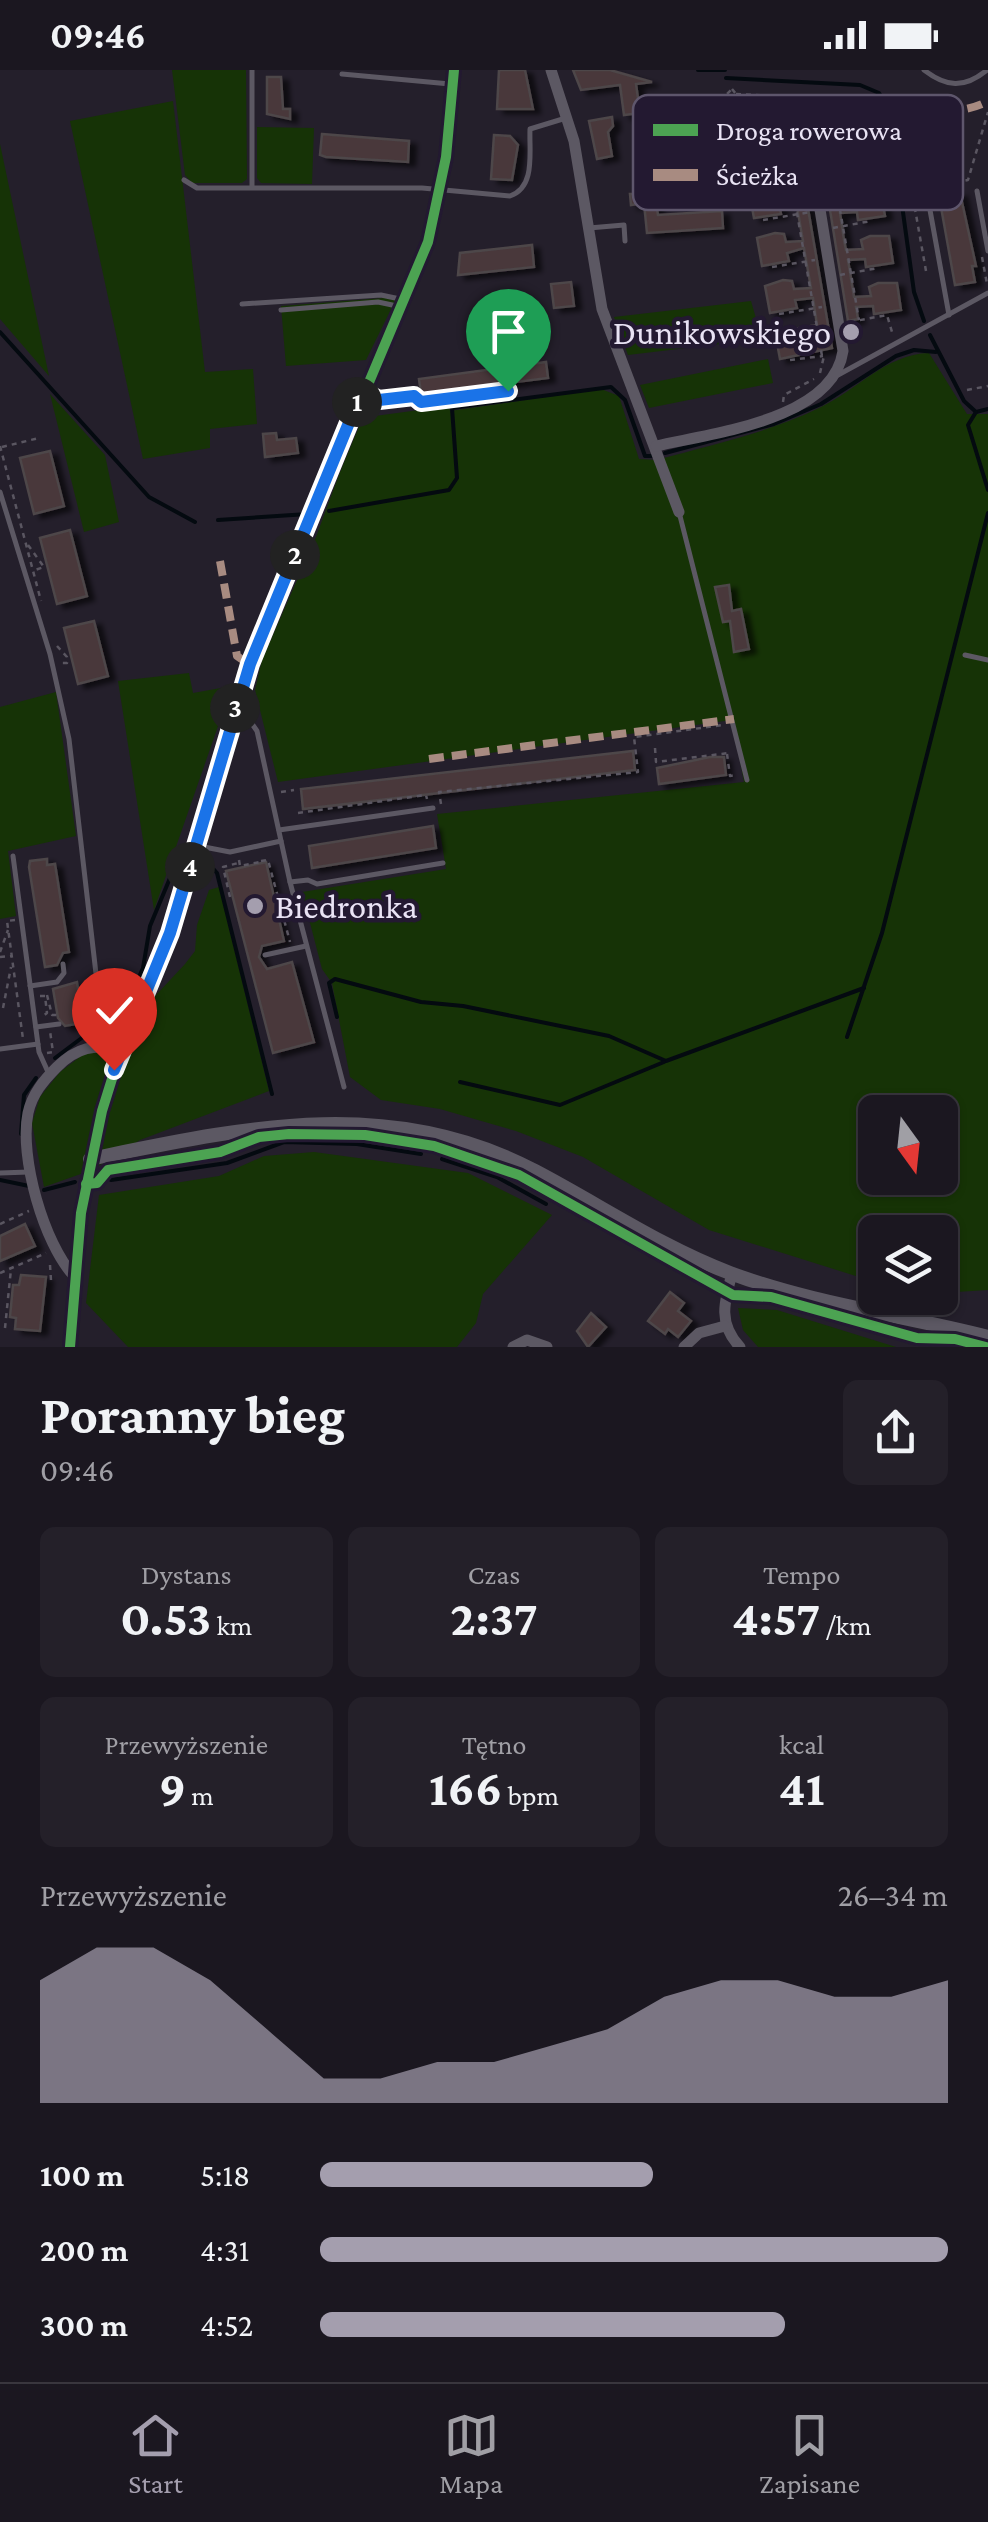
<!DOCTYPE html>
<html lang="pl">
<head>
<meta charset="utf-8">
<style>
	:root { --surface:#1b1720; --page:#242029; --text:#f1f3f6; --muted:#a09fa5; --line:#39363e; --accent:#a49eae }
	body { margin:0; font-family:"Crimson Pro",serif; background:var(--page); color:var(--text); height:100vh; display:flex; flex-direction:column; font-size:38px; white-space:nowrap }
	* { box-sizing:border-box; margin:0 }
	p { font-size:32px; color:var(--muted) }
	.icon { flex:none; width:55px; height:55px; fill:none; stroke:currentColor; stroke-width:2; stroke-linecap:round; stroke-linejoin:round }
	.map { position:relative; height:1277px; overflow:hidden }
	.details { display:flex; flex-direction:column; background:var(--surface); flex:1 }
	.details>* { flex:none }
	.needle { width:65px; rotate:165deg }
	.controls { position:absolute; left:858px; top:1025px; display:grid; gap:20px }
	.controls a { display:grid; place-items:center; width:100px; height:100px; border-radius:15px; background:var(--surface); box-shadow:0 2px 8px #0004,0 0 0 2px var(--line); font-size:50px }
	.pin { position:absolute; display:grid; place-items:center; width:85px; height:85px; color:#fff; margin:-102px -42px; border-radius:50% 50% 50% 0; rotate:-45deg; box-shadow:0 0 10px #0007 }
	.pin .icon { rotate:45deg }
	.km { position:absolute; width:50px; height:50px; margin:-25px; border-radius:50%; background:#222; color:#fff; font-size:28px; line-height:50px; text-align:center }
	.round { display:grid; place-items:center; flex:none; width:105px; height:105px; border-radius:15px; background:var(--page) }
	.summary { display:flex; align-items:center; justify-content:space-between; height:170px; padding:0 40px }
	h1 { font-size:55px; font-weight:700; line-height:75px }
	.figures { display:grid; grid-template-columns:repeat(3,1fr); gap:15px; height:170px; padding:10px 40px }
	.figures div { display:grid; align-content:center; border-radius:15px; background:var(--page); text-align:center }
	.figures b { font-size:50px; font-weight:700 }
	.figures small { font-size:28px; font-weight:400 }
	.figures p { font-size:28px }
	.chart { height:280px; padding:20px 40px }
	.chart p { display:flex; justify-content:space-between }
	.chart svg { width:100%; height:180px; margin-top:10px; fill:var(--accent); opacity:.7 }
	ul { padding:0 40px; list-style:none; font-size:32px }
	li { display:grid; grid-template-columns:160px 120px 1fr; align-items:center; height:75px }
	li i { height:25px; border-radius:12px; background:var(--accent) }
	.status { display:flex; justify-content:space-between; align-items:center; height:70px; padding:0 50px; background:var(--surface); direction:ltr }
	.status svg { height:28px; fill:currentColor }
	.tabs { display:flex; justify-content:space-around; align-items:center; height:140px; border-top:2px solid var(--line); background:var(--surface); font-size:28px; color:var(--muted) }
	.tabs a { display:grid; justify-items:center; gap:5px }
	.tabs .on { color:var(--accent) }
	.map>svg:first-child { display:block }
	.green { fill:#163306; fill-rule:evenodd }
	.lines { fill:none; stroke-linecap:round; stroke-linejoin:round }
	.stream { stroke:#040a10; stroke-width:4 }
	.building { fill:#48393b; stroke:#4e4649; stroke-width:2.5; filter:url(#shadow) }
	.path { stroke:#5a5661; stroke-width:2.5; stroke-dasharray:5 5; stroke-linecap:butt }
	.service { stroke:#5c5863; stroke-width:5 }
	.minor { stroke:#5c5863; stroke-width:11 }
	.tertiary { stroke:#5c5863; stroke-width:14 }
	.quiet { stroke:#a88b81; stroke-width:8; stroke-dasharray:15 8; stroke-linecap:butt }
	.cycleway-casing { stroke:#231931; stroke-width:16 }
	.cycleway { stroke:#4ca352; stroke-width:10 }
	.route-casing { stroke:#fff; stroke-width:20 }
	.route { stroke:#1a73e8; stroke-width:12 }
	.poi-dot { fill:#a49eae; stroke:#231931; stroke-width:4 }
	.labels { text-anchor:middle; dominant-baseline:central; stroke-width:9; stroke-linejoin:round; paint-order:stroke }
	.poi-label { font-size:35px; fill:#e9e3f4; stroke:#231931; text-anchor:end }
	.key { fill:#231931; stroke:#5e566c; stroke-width:2.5 }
	.key-label { font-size:28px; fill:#e9e3f4 }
</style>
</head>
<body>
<div class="status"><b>09:46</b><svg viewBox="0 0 49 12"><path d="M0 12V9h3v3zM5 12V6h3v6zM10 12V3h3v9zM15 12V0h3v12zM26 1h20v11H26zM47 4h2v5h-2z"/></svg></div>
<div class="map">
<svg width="988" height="1277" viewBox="0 0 988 1277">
	<defs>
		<filter id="shadow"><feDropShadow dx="7" dy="4" stdDeviation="2.5" flood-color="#0009"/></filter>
	</defs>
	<rect width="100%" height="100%" fill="#241f2b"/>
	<g class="green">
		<polygon points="172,0 246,0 247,109 242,113 192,113 185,105"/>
		<polygon points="173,31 205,302 253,299 257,354 210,359 210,378 143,389 70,51"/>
		<polygon points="257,57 314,58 312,114 261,113 257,108"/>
		<polygon points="0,74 49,306 0,249"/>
		<polygon points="397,227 366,290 286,296 281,236"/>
		<polygon points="751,231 762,269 628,285 614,247"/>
		<path d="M929,283L967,344H988V1220L940,1223V1162H875V1212L709,1160L583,1087L516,1061L440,1039L381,1030L350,1007L332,913L322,899L302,822L446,799L437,744L744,712L732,650L278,712L255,620L262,590L316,467L360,348L449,336L450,341L601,319L619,326L639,389L656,390C711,375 767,363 819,338C856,321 886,284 929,283ZM875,1042H940V1108H875Z"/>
		<polygon points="768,289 773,313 649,338 640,315"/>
		<polygon points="50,324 105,385 119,452 84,462"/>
		<polygon points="189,603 193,623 232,616 154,840 118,611"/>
		<polygon points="56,622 76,766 8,781 16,846 0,849 0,637"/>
		<polygon points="219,817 269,1021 140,1070 92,1100 44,1117 32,1053 40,1027 60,1002 142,940 185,894 195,881 197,855 209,820"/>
		<polygon points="314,1082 468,1103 552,1145 483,1224 476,1253 457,1277 128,1277 86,1233 99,1125 219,1106 264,1086"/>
		<polygon points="738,1238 777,1240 896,1277 758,1277 743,1260"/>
	</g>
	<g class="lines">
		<g class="stream">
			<polyline points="698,0 725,0"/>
			<polyline points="726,8 860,15 879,23 888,38"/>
			<polyline points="890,48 914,222 924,251"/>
			<polyline points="0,262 149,427 195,452"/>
			<polyline points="930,265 964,331 976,342 988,339"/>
			<polyline points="976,342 968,355 988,420"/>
			<polyline points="665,383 774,354 821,334 896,286 914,280 936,282"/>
			<polyline points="329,441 449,420 457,408 452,338 611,317 625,330 645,386 652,386"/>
			<polyline points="218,450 308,444"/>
			<polyline points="208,793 217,803 272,1024"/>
			<polyline points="337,947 329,913 335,909 421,932 463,936 609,966 666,991 864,918"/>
			<polyline points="107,965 117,956 143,898 150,856 180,784"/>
			<polyline points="847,967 882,863 988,443"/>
			<polyline points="55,988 83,967 93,965"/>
			<polyline points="460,1012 560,1035 664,992"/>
			<polyline points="21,1064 24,1025 36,1008"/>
			<polyline points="442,1089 497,1107 546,1134"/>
			<polyline points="0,1110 29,1116"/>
			<polyline points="111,1110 227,1093 284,1072 357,1074 421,1084"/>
			<polyline points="44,1120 75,1112"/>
		</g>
	</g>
	<g class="building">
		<polygon points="499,0 525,0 533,39 497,39"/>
		<polygon points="573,0 610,0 652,12 636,14 640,43 624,45 620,15 581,20"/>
		<polygon points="267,7 281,7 283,39 290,39 290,49 267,44"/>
		<polygon points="612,47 613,56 608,62 612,86 597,89 589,51"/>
		<polygon points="322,64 409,71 408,92 326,87 320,85"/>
		<polygon points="494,65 510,66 518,75 512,110 491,109"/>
		<polygon points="827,70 830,89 847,84 845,76 854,72 872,71 877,99 850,103 849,95 832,99 838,133 855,132 853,123 862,119 880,119 885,146 858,150 857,142 840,143 844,170 846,180 863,179 861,170 870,166 889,166 893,193 866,197 865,189 848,190 854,227 871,226 869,217 878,213 897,213 901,240 874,244 873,236 856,237 858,249 848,251 819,72"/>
		<polygon points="802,104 832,278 780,289 775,262 817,255 813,228 795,230 797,238 770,243 765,216 783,210 792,211 794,219 811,218 804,178 787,183 789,191 762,196 757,168 775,163 784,164 786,172 803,171 796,131 779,135 781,144 754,148 749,121 767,116 776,117 778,125 795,123 792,105"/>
		<polygon points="652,110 658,145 722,141 723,158 647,163 644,133 631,135 630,124 637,124 635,111"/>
		<polygon points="960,123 976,196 972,196 975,212 955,215 939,126"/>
		<polygon points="532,175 534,197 458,205 460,183"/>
		<polygon points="571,212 574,236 554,238 551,214"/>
		<polygon points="546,292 548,308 421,324 419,309"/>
		<polygon points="276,363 277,370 296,368 298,383 265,387 263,364"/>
		<polygon points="50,381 64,436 34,444 20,388"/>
		<polygon points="70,460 87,526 57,534 40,468"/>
		<polygon points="729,515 732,541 741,539 749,579 734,582 730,551 723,552 715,517"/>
		<polygon points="94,551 108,606 78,614 64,558"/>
		<polygon points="633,681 635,700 303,739 301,719"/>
		<polygon points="710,687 724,687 726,705 659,714 657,698"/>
		<polygon points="433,756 436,778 312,798 309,776"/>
		<polygon points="47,789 47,795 55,794 69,882 63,883 57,895 45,897 29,797 30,791"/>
		<polygon points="266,792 284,871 262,876 259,887 267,899 292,892 314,972 273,983 226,801"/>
		<polygon points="77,912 82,944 75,945 76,954 65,956 58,948 53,919"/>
		<polygon points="25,1154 35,1176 0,1191 0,1166"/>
		<polygon points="21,1205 46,1207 40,1261 15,1259 16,1248 10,1247 13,1215 19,1215"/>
		<polygon points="670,1222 684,1233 678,1241 691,1251 678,1267 668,1259 665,1264 648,1251"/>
		<polygon points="591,1243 606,1257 588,1277 577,1261"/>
	</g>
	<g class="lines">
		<g class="path">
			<polygon points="732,19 736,24 732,29 727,24"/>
			<polyline points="736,24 832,29 840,50"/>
			<polyline points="732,29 738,103 748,108 800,101"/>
			<polyline points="735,41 749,26"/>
			<polyline points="784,57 785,69"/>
			<polyline points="764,62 783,75"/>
			<polyline points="828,70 859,250"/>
			<polyline points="790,103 822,286"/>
			<polyline points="775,105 768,65 811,58"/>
			<polyline points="825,111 863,104"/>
			<polyline points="936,116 968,110 988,42"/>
			<polyline points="763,150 811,142"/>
			<polyline points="833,158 871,151"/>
			<polyline points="982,187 987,214"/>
			<polyline points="772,197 815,190"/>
			<polyline points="926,201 909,105 928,102 930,111"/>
			<polyline points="840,205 878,198"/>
			<polyline points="779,244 822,237"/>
			<polyline points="850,252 887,245 892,262"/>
			<polyline points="790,290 823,286"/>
			<polyline points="820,303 824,286"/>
			<polyline points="967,320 988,316"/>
			<polyline points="783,332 784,325 814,309"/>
			<polyline points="0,376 41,531"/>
			<polyline points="2,377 39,368"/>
			<polyline points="28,475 44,497 35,500"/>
			<polyline points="57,576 67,587 67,593 62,593"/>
			<polyline points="655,678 656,692 729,683"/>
			<polyline points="727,684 730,706 736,705"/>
			<polyline points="281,722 294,720"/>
			<polyline points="441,734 439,722 638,702 634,667 723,655"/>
			<polyline points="298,743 426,725 427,729"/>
			<polyline points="239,790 240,796 260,792"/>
			<polyline points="261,791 268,790 290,872"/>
			<polyline points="230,827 223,797 238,793"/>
			<polyline points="15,850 7,851 23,969"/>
			<polyline points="0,882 8,860"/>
			<polyline points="0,887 12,886"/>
			<polyline points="47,925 52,945 57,945"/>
			<polyline points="40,926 45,926 47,943 42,947"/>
			<polyline points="3,938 11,897"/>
			<polyline points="47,983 53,982 50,961"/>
			<polyline points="0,1154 29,1141"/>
			<polyline points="50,1195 51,1210"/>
			<polyline points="0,1203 46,1183"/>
			<polyline points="5,1258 11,1199"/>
		</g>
		<g class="service">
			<polyline points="252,0 252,117"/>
			<path d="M924,0C946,17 964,19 987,0"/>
			<polyline points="342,4 450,14"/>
			<polyline points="809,72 825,59 877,51"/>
			<polyline points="785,84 807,80"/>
			<path d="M184,110L197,118H422L510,126C536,117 529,82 530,59L566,48"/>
			<polyline points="926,118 949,245"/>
			<polyline points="977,121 988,181"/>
			<polyline points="589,158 624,155 625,171"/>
			<polyline points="242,234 381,225 400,229"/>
			<polyline points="281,240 378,232 397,236"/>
			<polyline points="838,305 988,223"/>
			<polyline points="365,322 379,330 414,326 421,332 509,321"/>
			<polyline points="0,422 50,584 69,669 98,921 98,976"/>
			<polyline points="679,442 747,710"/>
			<polyline points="965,585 988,590"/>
			<polyline points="238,646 250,651 257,661 290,812 344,1017"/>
			<polyline points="279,760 433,738"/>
			<polyline points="199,776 230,782 281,771"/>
			<polyline points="13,786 39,982 48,1002"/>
			<polyline points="290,812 308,810 317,814 443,793"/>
			<polyline points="265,885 306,876"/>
			<polyline points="30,916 57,912 64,903 63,894"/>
			<polyline points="36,957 59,954"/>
			<polyline points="0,979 38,974"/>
			<polyline points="0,1103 29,1102"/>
		</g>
		<g class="minor">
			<polyline points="551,0 574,71 602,239 679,442"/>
			<path d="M656,376C712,363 833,350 843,281L809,72"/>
			<path d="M732,1204C724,1232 718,1254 740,1277"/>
			<path d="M74,1206C44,1174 19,1087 28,1043C32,1024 44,1010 57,997C76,978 95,973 121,980"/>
			<polyline points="513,1277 527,1270 547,1277"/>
			<polyline points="684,1277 699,1263 725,1256"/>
		</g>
		<g class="tertiary">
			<path d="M90,1089C242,1058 389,1024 535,1101C600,1135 661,1177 730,1203C813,1234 902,1245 988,1267"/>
			<polyline points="70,1277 81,1143 102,1041 121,980 171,863 250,595 428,172 446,87 454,0"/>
		</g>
		<g class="quiet">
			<path d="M877,51C896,35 956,50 988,31"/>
			<polyline points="220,491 237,586 250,595"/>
			<polyline points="429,689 734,649"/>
		</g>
		<defs>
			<g id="cycleway">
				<polyline points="86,1114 97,1113 108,1100 220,1082 259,1067 289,1064 365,1065 434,1076 519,1105 733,1225 771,1227 917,1268 955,1269 986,1277"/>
				<polyline points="70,1277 81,1143 102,1041 121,980 171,863 250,595 428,172 446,87 454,0"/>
			</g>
		</defs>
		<use href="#cycleway" class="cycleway-casing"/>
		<use href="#cycleway" class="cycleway"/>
	</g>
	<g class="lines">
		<defs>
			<polyline id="route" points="114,1000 170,863 250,594 362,321 379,330 414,326 421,332 508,321"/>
		</defs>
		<use href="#route" class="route-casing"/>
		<use href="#route" class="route"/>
	</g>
	<g class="poi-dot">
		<circle cx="851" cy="262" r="10"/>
		<circle cx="255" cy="836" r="10"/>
	</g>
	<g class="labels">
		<g class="poi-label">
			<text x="831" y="262">Dunikowskiego</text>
			<text x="275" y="836" text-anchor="start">Biedronka</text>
		</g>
	</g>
	<rect x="633" y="25" width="330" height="115" rx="15" class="key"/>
	<rect x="653" y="54" width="45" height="12" fill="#4ca352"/>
	<rect x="653" y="99" width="45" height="12" fill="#a88b81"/>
	<g class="key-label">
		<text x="716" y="70">Droga rowerowa</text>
		<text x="716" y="115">Ścieżka</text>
	</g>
</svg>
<div class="controls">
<a><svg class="needle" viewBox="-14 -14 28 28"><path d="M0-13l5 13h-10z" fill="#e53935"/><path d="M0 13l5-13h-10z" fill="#a09fa5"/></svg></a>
<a><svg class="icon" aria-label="layers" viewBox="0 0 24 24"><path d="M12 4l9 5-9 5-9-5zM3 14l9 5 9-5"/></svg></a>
</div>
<div class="pin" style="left:508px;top:321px;background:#1e9e55"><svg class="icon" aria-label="arrive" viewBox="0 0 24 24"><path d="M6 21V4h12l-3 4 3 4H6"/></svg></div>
<div class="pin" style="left:114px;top:1000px;background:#d93025"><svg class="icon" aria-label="check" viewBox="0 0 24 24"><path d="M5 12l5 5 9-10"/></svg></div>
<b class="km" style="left:357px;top:332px">1</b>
<b class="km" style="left:295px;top:485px">2</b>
<b class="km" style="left:235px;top:638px">3</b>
<b class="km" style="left:190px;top:797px">4</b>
</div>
<section class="details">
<div class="summary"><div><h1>Poranny bieg</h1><p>09:46</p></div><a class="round"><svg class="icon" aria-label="share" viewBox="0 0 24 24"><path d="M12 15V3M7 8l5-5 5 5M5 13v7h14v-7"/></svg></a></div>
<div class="figures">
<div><p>Dystans</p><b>0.53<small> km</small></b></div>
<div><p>Czas</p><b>2:37</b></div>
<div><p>Tempo</p><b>4:57<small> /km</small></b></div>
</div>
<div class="figures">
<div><p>Przewyższenie</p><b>9<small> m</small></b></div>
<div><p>Tętno</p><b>166<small> bpm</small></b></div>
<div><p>kcal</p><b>41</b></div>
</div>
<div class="chart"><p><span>Przewyższenie</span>26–34 m</p>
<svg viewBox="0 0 160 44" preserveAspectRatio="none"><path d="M0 44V14L10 6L20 6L30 14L40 26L50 38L60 38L70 34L80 34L90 30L100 26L110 18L120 14L130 14L140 18L150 18L160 14V44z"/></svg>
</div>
<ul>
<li><b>100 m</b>5:18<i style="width:53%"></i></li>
<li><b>200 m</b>4:31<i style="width:100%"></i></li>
<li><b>300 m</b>4:52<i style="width:74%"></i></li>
</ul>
</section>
<nav class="tabs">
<a class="on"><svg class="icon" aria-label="home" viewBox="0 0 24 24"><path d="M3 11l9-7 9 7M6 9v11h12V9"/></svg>Start</a>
<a><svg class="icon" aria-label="map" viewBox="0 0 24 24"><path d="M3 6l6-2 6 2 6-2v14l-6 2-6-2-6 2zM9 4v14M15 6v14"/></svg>Mapa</a>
<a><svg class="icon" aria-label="saved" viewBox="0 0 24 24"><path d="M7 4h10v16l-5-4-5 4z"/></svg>Zapisane</a>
</nav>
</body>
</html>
